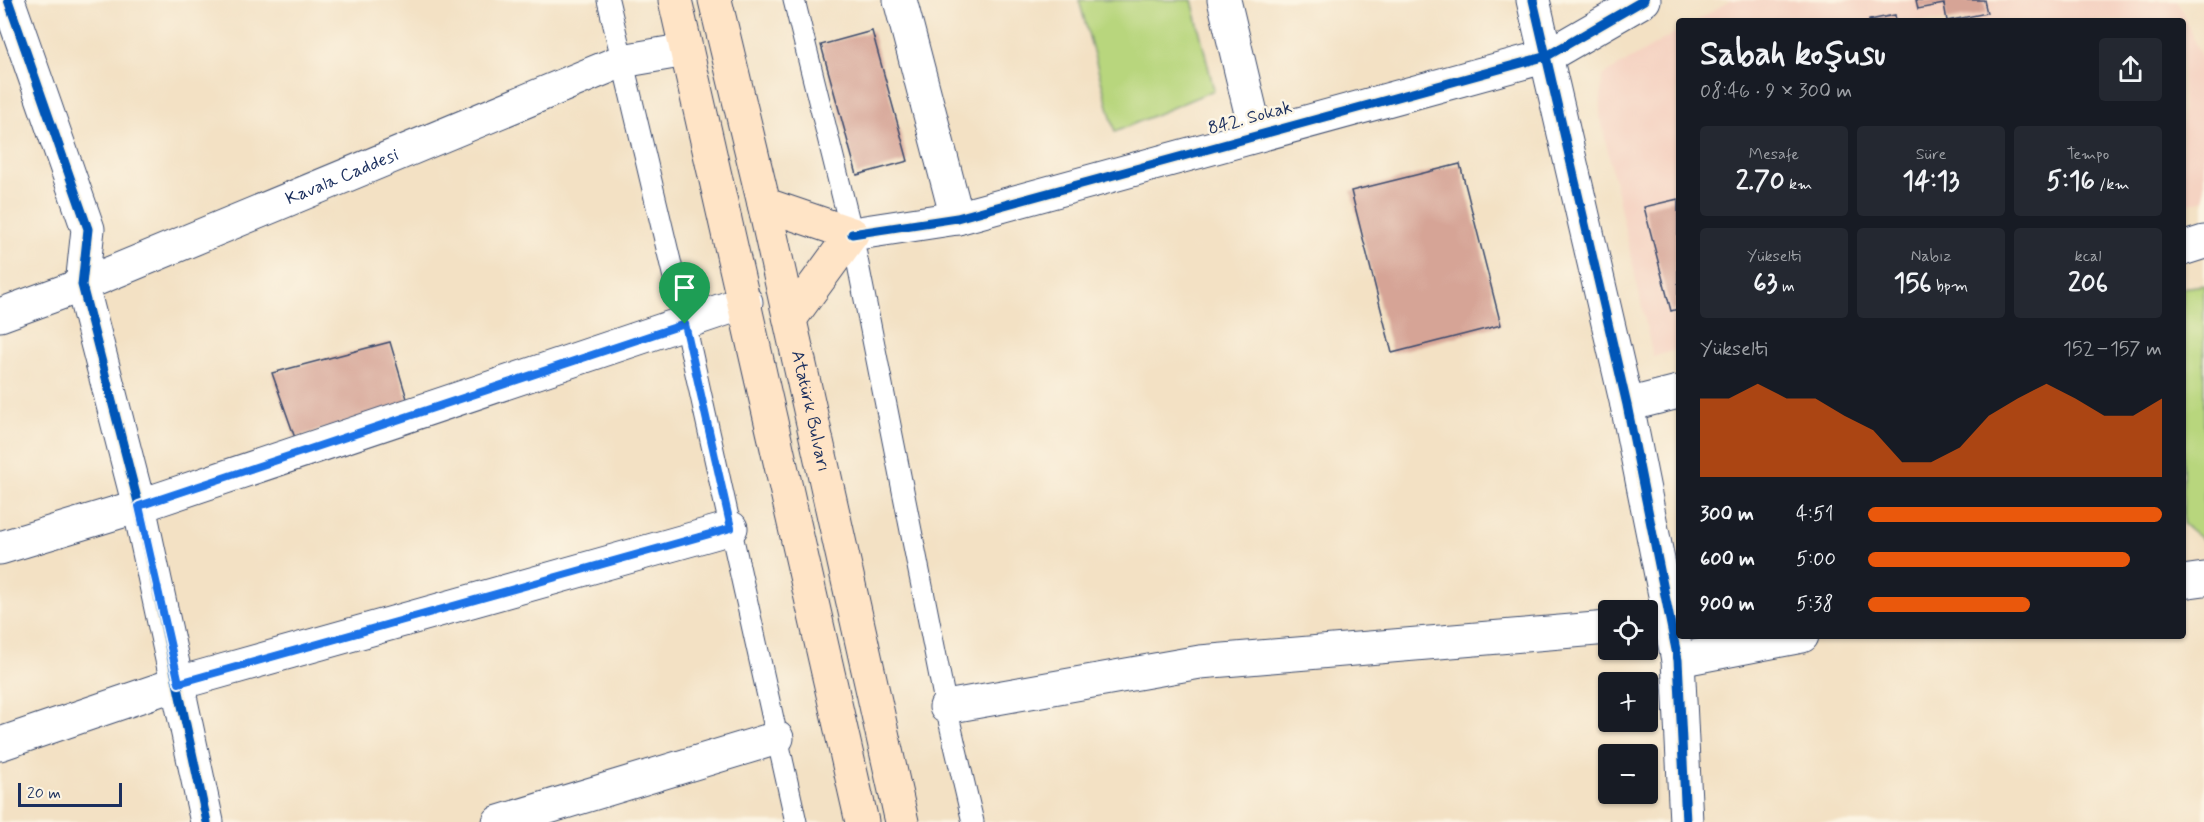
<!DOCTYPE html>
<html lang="tr">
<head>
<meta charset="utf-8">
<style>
	:root { --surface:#171b24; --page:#242831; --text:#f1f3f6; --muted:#9ea1a6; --accent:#ea580c }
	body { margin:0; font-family:Mynerve,sans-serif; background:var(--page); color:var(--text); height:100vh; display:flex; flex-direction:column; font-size:22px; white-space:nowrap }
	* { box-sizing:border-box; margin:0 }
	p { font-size:20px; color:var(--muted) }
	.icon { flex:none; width:33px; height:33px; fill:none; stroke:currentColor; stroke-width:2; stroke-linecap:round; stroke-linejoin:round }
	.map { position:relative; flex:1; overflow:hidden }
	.details { position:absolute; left:1676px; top:18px; width:510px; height:621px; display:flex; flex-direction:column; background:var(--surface); border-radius:6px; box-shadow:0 2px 4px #0004 }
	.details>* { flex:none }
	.fabs { position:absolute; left:1598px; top:600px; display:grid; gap:12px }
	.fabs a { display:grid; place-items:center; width:60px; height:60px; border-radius:6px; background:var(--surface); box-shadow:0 2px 4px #0004; font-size:30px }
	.scale { position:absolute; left:18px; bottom:15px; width:104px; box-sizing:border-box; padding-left:6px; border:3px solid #1b2f5e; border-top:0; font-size:16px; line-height:21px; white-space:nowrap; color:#1b2f5e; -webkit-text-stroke:4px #fcf5e5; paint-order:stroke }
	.pin { position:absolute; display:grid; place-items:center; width:51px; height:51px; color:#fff; margin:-62px -26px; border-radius:50% 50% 50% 0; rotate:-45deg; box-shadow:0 0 6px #0007 }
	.pin .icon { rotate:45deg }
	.round { display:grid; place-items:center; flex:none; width:63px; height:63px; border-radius:6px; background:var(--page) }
	.overview { display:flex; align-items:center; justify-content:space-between; height:102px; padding:0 24px }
	h1 { font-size:33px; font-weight:700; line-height:45px }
	.metrics { display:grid; grid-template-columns:repeat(3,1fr); gap:9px; height:102px; padding:6px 24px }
	.metrics div { display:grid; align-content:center; border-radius:6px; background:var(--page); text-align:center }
	.metrics b { font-size:26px; font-weight:700 }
	.metrics small { font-size:16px; font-weight:400 }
	.metrics p { font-size:16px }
	.chart { height:168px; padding:12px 24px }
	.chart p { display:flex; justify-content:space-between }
	.chart svg { width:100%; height:108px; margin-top:6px; fill:var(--accent); opacity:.7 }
	ul { padding:0 24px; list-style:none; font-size:20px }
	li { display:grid; grid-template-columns:96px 72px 1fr; align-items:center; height:45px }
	li i { height:15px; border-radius:8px; background:var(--accent) }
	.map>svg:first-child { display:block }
	.built { fill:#f5d3c2 }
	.green { fill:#b8d67d; stroke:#6a826e; stroke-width:1.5 }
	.building { fill:#d6a496 }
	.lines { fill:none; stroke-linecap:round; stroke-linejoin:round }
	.service-casing { stroke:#3b4a6d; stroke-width:23 }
	.minor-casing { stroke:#3b4a6d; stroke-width:35 }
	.secondary-casing { stroke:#3b4a6d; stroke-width:35 }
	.service { stroke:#fff; stroke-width:21 }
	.minor { stroke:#fff; stroke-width:33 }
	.secondary { stroke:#ffe4c6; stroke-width:33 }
	.cycleway-casing { stroke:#fcf5e5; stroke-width:13 }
	.cycleway { stroke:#0057b8; stroke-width:9 }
	.route-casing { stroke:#fff; stroke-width:12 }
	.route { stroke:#1a73e8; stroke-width:8 }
	.labels { text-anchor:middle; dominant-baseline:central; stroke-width:5; stroke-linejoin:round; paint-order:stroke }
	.street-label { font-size:18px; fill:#1b2f5e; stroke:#fcf5e5 }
</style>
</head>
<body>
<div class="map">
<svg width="2204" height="822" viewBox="0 0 2204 822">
	<rect width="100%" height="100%" fill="#fcf5e5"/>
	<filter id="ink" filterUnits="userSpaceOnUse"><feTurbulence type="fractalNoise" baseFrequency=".0167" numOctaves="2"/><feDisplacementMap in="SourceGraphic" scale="12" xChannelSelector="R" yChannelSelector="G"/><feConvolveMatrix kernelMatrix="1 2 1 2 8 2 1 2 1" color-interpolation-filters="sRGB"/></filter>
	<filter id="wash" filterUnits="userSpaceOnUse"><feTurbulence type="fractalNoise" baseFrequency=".008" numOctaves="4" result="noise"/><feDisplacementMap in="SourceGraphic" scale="24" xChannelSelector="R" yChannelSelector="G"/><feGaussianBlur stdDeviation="1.35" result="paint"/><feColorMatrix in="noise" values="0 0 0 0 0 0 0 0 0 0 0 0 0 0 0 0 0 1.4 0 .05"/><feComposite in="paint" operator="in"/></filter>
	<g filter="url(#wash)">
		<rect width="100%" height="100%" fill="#f3e1c4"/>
		<g class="built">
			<polygon points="1731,0 2177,0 2204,64 2204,199 2183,205 2182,21 1696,21"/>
			<polygon points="1678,31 1678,349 1653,357 1600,115 1602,76"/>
		</g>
		<g class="green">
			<polygon points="1079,0 1192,0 1214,90 1115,132"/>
			<polygon points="2204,285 2204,541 2183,524 2182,288"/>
		</g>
		<g id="blocks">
			<g class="building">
				<polygon points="1916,0 1984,0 1987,13 1947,21 1944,4 1918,9"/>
				<polygon points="1895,15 1896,21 1869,21 1869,20"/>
				<polygon points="872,31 908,161 857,175 821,45"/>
				<polygon points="1460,164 1501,325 1392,353 1351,191"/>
				<polygon points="1678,199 1678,309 1671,311 1644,207"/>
				<polygon points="390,342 408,402 295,438 272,373"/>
			</g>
		</g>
	</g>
	<g filter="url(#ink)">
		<use href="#blocks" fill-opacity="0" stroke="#3b4a6d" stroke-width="1.5"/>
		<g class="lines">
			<defs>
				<g id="service">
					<polyline points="608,0 685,324 796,822"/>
					<polyline points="794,0 852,234 946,707 973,822"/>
				</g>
				<g id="minor">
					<polyline points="8,0 88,229 82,285 139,506 207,822"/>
					<polyline points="900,0 957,218"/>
					<polyline points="1224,0 1256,134"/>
					<polyline points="1533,0 1627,405 1678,660 1686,822"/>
					<polyline points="852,234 957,218 1547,56 1644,0"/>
					<polyline points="2182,249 2204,242"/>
					<path id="s1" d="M0,315L82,285L622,61L686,50"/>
					<polyline points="1627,405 1678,392"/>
					<polyline points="0,548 139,506 746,302"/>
					<polyline points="2182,582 2204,579"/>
					<polyline points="1678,660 1802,636"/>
					<polyline points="946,707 1200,662 1608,628"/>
					<polyline points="0,744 179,683 731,528"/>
					<polyline points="499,822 777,738"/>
				</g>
				<g id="secondary">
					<polyline points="675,0 862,822"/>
					<path id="s2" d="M715,0L764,204L902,822"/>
					<polyline points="764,204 852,234 790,319"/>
				</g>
			</defs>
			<use href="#service" class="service-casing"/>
			<use href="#minor" class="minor-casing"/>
			<use href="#secondary" class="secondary-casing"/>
			<use href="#service" class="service"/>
			<use href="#minor" class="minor"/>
			<use href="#secondary" class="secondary"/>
			<defs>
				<g id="cycleway">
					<polyline points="8,0 88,229 82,285 139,506 207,822"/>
					<polyline points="1533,0 1627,405 1678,660 1686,822"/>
					<polyline points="852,234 957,218 1547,56 1644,0"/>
				</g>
			</defs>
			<use href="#cycleway" class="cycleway-casing"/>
			<use href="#cycleway" class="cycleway"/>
		</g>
	</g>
	<g class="lines" filter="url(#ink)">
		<defs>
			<polygon id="route" points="685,324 731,528 179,683 139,506"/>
		</defs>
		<use href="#route" class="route-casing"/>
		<use href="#route" class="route"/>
	</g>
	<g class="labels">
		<g class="street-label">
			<text transform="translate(1250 118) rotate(-15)">842. Sokak</text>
			<text stroke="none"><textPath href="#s1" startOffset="369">Kavala Caddesi</textPath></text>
			<text stroke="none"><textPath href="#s2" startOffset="422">Atatürk Bulvarı</textPath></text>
		</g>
	</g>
</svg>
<div class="fabs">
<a><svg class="icon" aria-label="locate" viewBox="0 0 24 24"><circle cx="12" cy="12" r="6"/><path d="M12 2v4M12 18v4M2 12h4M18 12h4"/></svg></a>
<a>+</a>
<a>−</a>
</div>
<div class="scale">20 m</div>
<div class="pin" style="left:685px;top:324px;background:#1e9e55"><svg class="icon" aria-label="arrive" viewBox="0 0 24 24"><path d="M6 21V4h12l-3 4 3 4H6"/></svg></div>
<section class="details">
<div class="overview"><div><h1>Sabah koşusu</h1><p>08:46 · 9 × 300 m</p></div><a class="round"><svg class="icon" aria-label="share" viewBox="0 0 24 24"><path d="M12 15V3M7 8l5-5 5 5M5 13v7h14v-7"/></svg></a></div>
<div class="metrics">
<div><p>Mesafe</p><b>2.70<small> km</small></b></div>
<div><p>Süre</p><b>14:13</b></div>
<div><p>Tempo</p><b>5:16<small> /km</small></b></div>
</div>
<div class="metrics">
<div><p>Yükselti</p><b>63<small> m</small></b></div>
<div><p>Nabız</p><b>156<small> bpm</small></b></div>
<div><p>kcal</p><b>206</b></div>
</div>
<div class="chart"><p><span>Yükselti</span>152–157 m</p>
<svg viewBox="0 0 160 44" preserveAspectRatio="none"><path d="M0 44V12L10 12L20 6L30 12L40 12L50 19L60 25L70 38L80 38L90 32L100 19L110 12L120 6L130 12L140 19L150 19L160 12V44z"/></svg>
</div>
<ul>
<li><b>300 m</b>4:51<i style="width:100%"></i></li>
<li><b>600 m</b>5:00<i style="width:89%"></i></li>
<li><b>900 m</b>5:38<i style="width:55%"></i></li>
</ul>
</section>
</div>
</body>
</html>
